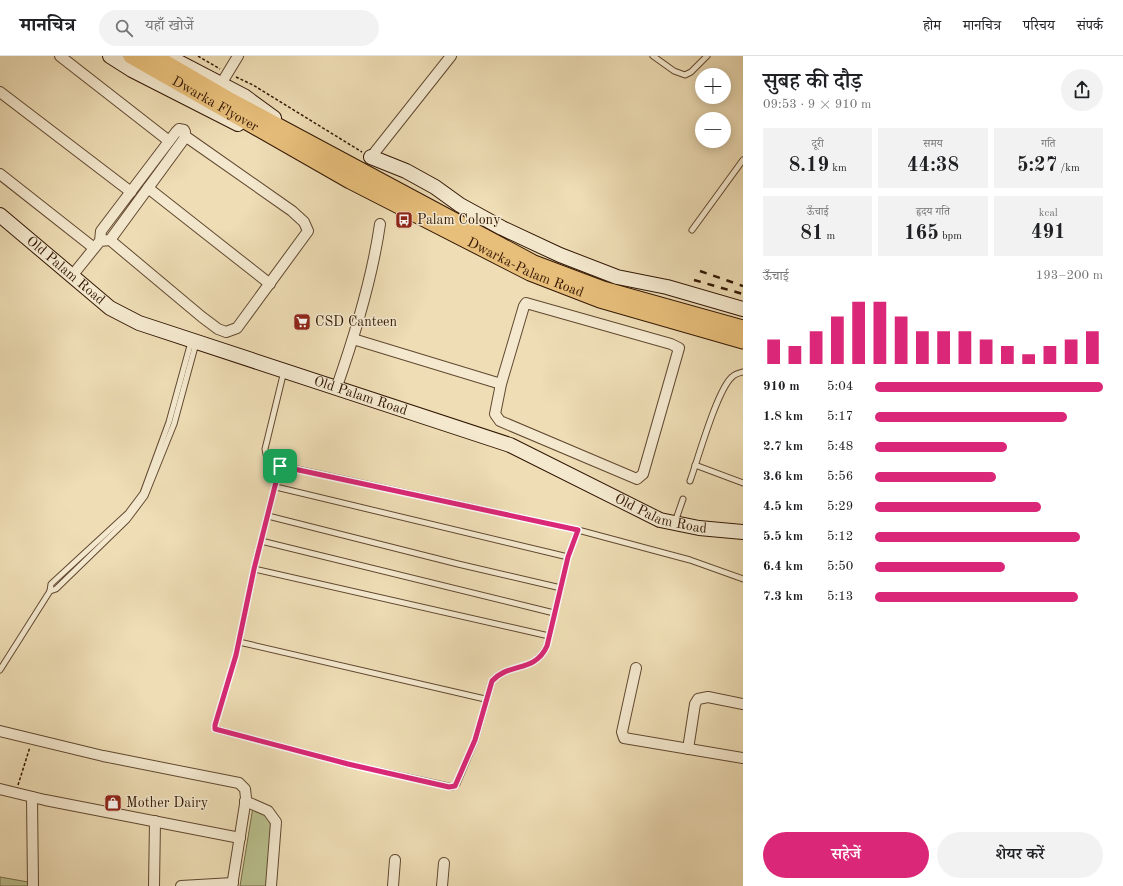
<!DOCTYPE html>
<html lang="hi">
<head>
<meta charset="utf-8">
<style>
	:root { --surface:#fff; --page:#f2f2f2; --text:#202124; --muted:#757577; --line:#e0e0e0; --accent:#db2777 }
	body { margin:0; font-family:"Old Standard TT","Noto Serif Devanagari",serif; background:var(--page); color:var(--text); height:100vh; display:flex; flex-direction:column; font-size:15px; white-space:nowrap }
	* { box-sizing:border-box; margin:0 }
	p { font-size:13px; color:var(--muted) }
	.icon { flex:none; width:22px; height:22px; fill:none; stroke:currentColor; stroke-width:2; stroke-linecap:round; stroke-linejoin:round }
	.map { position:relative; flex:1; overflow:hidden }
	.side { display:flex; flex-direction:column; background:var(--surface); width:380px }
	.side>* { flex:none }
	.controls { position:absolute; left:695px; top:12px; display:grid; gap:8px }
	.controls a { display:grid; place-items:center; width:36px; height:36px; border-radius:50%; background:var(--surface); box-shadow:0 2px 10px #0003; font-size:20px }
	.pin { position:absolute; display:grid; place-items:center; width:34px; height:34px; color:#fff; margin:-17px; border-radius:8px; box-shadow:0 2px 6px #0006 }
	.round { display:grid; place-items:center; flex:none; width:42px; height:42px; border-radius:21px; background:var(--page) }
	.overview { display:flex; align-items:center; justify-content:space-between; height:68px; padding:0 20px }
	h1 { font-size:22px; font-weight:600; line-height:30px }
	.stats { display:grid; grid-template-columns:repeat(3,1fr); gap:6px; height:68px; padding:4px 20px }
	.stats div { display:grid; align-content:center; border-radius:0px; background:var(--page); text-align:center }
	.stats b { font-size:20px; font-weight:600 }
	.stats small { font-size:11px; font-weight:400 }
	.stats p { font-size:11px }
	.chart { height:112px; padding:8px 20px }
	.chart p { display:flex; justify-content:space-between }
	.chart svg { width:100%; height:72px; margin-top:4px; stroke:var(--accent); stroke-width:6 }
	.primary-button { display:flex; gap:8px; margin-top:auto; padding:8px 20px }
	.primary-button a { flex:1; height:46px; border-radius:24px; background:var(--accent); color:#fff; font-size:16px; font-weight:600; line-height:46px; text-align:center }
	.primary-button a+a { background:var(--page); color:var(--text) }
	ul { padding:0 20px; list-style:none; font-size:13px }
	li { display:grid; grid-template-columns:64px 48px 1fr; align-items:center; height:30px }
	li i { height:10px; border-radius:5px; background:var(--accent) }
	header { display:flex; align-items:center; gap:24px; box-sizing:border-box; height:56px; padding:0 20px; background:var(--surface); border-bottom:1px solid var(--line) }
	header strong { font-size:19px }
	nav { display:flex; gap:22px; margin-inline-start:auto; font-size:14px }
	.search { width:280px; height:36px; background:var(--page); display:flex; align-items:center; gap:10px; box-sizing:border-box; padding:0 14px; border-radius:22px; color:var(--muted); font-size:15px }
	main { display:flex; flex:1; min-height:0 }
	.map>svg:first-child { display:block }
	.green { fill:#b9c08d; stroke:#766b48 }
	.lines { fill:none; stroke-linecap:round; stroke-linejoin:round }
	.lane-casing { stroke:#614830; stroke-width:7 }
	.street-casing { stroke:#614830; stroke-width:12 }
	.secondary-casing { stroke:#321603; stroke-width:16 }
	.primary-casing { stroke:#321603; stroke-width:17 }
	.path { stroke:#321603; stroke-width:1.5; stroke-dasharray:3 2; stroke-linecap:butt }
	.lane { stroke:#f4e9cf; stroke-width:5 }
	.street { stroke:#f4e9cf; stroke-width:10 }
	.secondary { stroke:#f4e9cf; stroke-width:14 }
	.primary { stroke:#e7be7a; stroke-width:15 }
	.rail { stroke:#321603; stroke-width:2.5; stroke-dasharray:7 7; stroke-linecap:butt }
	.route-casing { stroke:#fff; stroke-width:8 }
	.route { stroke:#db2777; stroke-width:5 }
	.labels { text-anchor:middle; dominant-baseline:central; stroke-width:3; stroke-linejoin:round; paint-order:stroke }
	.street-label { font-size:14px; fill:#321603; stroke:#f4e9cf }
	.poi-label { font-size:14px; fill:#321603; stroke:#f4e9cf; text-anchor:start }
</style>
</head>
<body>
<header>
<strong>मानचित्र</strong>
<div class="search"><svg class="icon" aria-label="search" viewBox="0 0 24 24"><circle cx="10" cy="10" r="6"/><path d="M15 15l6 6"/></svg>यहाँ खोजें</div>
<nav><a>होम</a><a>मानचित्र</a><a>परिचय</a><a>संपर्क</a></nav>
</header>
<main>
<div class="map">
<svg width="743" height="830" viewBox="0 0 743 830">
	<rect width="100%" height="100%" fill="#eeddb5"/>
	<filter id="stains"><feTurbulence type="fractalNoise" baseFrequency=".005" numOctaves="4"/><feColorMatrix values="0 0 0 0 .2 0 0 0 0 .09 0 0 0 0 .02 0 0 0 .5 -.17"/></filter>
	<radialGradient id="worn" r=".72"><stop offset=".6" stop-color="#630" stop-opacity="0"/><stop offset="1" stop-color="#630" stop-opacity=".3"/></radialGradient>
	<g class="green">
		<polygon points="253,751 259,753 274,768 269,830 240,830"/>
		<polygon points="0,821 28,826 28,830 0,830"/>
	</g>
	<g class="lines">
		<defs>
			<g id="lane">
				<polyline points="653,0 674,15 685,19 691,16 707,0"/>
				<polyline points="692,174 743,104"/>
				<polyline points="695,409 743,427"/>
				<polyline points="280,410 254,513 549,580"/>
				<path d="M690,425C698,403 717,334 732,321C735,318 739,317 743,316"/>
				<polyline points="276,431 568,501"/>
				<polyline points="268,460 458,508 561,532"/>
				<polyline points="675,466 683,443"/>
				<polyline points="578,474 690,504 743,523"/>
				<polyline points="261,485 554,557"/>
				<path d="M254,513L236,599L215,669V673L348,708L453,731L457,728L475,685L492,625C509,606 534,617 547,590L568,501L578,474L274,408L267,403L265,393L284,315"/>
				<polyline points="50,535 56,533 127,464 145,440 174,368 196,287"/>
				<polyline points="239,586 485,643"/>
				<polyline points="0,614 50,535 51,528 128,457 143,437 169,366 191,286"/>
			</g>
			<g id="street">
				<polyline points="60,0 169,85"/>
				<polyline points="221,28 238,0"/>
				<polyline points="0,36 131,136"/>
				<polyline points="371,101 451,0"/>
				<polyline points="0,118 94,192"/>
				<polyline points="148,132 270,228"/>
				<polyline points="110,184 202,261 218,273 226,276 237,272 308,175 304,166 292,155 185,80"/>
				<polyline points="71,221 100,185 101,175 176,76 179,73 184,74 185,76 184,83 110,184 100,185"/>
				<polyline points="353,283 501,328 524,250 526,247 671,288 679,292 643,418 637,423 500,365 495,358 501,328"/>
				<path d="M336,333C355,279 372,224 380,168"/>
				<polyline points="636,612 622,676 624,682 743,702"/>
				<polyline points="0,675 103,700 239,727 245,733 246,742 232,830"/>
				<polyline points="688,693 695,648 698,643 708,641 743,648"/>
				<polyline points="0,733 45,744 240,782"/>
				<polyline points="32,741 33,830"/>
				<polyline points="245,745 268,755 276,766 271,830"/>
				<polyline points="154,830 155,765"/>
				<polyline points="181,830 233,827"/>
				<polyline points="393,830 395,804"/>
				<polyline points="442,830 444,807"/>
			</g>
			<g id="secondary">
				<polyline points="110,0 132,14 238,68"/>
				<polyline points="169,1 244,40 274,62"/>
				<polyline points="371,101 406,115 435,131 460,149 502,172 560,199 617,221 667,231 743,253"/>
				<path id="s1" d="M0,159L110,252L139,267L510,389L660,464L699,472L743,476"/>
			</g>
			<g id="primary">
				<path id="s2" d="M131,0L350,125L530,217L600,244L743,285"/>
				<polyline points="154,0 228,43 534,207 603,233 743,272"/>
			</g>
		</defs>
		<use href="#lane" class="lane-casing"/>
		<use href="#street" class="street-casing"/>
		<use href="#secondary" class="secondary-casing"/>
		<use href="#primary" class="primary-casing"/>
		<g class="path">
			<polyline points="198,0 220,13"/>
			<polyline points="236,21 253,29 362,96"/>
			<polyline points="18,729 30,691"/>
		</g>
		<use href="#lane" class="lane"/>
		<use href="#street" class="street"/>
		<use href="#secondary" class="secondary"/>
		<use href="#primary" class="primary"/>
		<g class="rail">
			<polyline points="700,215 743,230"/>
			<polyline points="694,224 743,238"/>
		</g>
	</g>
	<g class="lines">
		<defs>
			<path id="route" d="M280,410L578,474L568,501L547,590C535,617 509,606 492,625L475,684L455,730L449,731L348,708L215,673V669L236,599L254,513Z"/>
		</defs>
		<use href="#route" class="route-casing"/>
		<use href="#route" class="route"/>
	</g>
	<defs>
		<symbol id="bus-square" viewBox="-11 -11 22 22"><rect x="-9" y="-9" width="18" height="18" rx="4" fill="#8f2418" stroke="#f4e9cf"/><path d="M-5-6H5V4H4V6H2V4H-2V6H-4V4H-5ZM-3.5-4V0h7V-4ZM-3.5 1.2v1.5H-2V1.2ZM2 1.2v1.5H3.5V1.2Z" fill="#fff"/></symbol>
		<symbol id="supermarket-square" viewBox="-11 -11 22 22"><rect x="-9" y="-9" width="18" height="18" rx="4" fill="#8f2418" stroke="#f4e9cf"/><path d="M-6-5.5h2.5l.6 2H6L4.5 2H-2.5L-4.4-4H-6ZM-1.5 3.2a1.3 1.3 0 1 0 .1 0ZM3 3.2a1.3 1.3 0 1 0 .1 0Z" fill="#fff"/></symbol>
		<symbol id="shop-square" viewBox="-11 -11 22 22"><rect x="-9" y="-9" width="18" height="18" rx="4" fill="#8f2418" stroke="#f4e9cf"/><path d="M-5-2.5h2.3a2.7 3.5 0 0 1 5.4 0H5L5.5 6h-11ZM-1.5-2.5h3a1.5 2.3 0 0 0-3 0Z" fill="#fff"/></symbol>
	</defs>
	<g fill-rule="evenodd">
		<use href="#bus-square" x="394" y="154" width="20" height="20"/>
		<use href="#supermarket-square" x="292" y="256" width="20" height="20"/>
		<use href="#shop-square" x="103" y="737" width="20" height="20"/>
	</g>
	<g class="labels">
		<g class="street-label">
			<text stroke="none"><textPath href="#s2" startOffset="97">Dwarka Flyover</textPath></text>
			<text stroke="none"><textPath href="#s2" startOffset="448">Dwarka-Palam Road</textPath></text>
			<text stroke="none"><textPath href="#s1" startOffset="86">Old Palam Road</textPath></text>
			<text stroke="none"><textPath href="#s1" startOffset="410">Old Palam Road</textPath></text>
			<text stroke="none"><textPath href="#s1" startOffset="734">Old Palam Road</textPath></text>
		</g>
		<g class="poi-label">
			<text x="417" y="164">Palam Colony</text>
			<text x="315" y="266">CSD Canteen</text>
			<text x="126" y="747">Mother Dairy</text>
		</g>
	</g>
	<rect width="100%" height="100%" filter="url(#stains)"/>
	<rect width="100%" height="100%" fill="url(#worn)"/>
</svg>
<div class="controls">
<a>+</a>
<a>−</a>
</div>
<div class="pin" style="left:280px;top:410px;background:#1e9e55"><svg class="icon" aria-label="arrive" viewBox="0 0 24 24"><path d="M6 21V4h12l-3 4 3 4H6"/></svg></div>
</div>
<section class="side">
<div class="overview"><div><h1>सुबह की दौड़</h1><p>09:53 · 9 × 910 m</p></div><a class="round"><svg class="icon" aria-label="share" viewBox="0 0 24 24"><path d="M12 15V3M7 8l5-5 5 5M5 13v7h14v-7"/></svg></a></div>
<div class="stats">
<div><p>दूरी</p><b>8.19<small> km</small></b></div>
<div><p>समय</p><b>44:38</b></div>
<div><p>गति</p><b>5:27<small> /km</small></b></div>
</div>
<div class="stats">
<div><p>ऊँचाई</p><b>81<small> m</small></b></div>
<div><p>हृदय गति</p><b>165<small> bpm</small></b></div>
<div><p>kcal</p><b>491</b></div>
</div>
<div class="chart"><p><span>ऊँचाई</span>193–200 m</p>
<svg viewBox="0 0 160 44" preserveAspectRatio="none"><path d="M5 44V29M15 44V33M25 44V24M35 44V15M45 44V6M55 44V6M65 44V15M75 44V24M85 44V24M95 44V24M105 44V29M115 44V33M125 44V38M135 44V33M145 44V29M155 44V24"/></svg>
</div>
<ul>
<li><b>910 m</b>5:04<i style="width:100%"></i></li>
<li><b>1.8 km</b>5:17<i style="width:84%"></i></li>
<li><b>2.7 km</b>5:48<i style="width:58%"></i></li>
<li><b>3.6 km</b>5:56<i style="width:53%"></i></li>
<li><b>4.5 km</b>5:29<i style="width:73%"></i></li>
<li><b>5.5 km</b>5:12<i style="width:90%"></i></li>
<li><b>6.4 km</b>5:50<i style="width:57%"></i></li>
<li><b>7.3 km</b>5:13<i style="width:89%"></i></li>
</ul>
<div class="primary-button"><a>सहेजें</a><a>शेयर करें</a></div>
</section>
</main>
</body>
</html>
